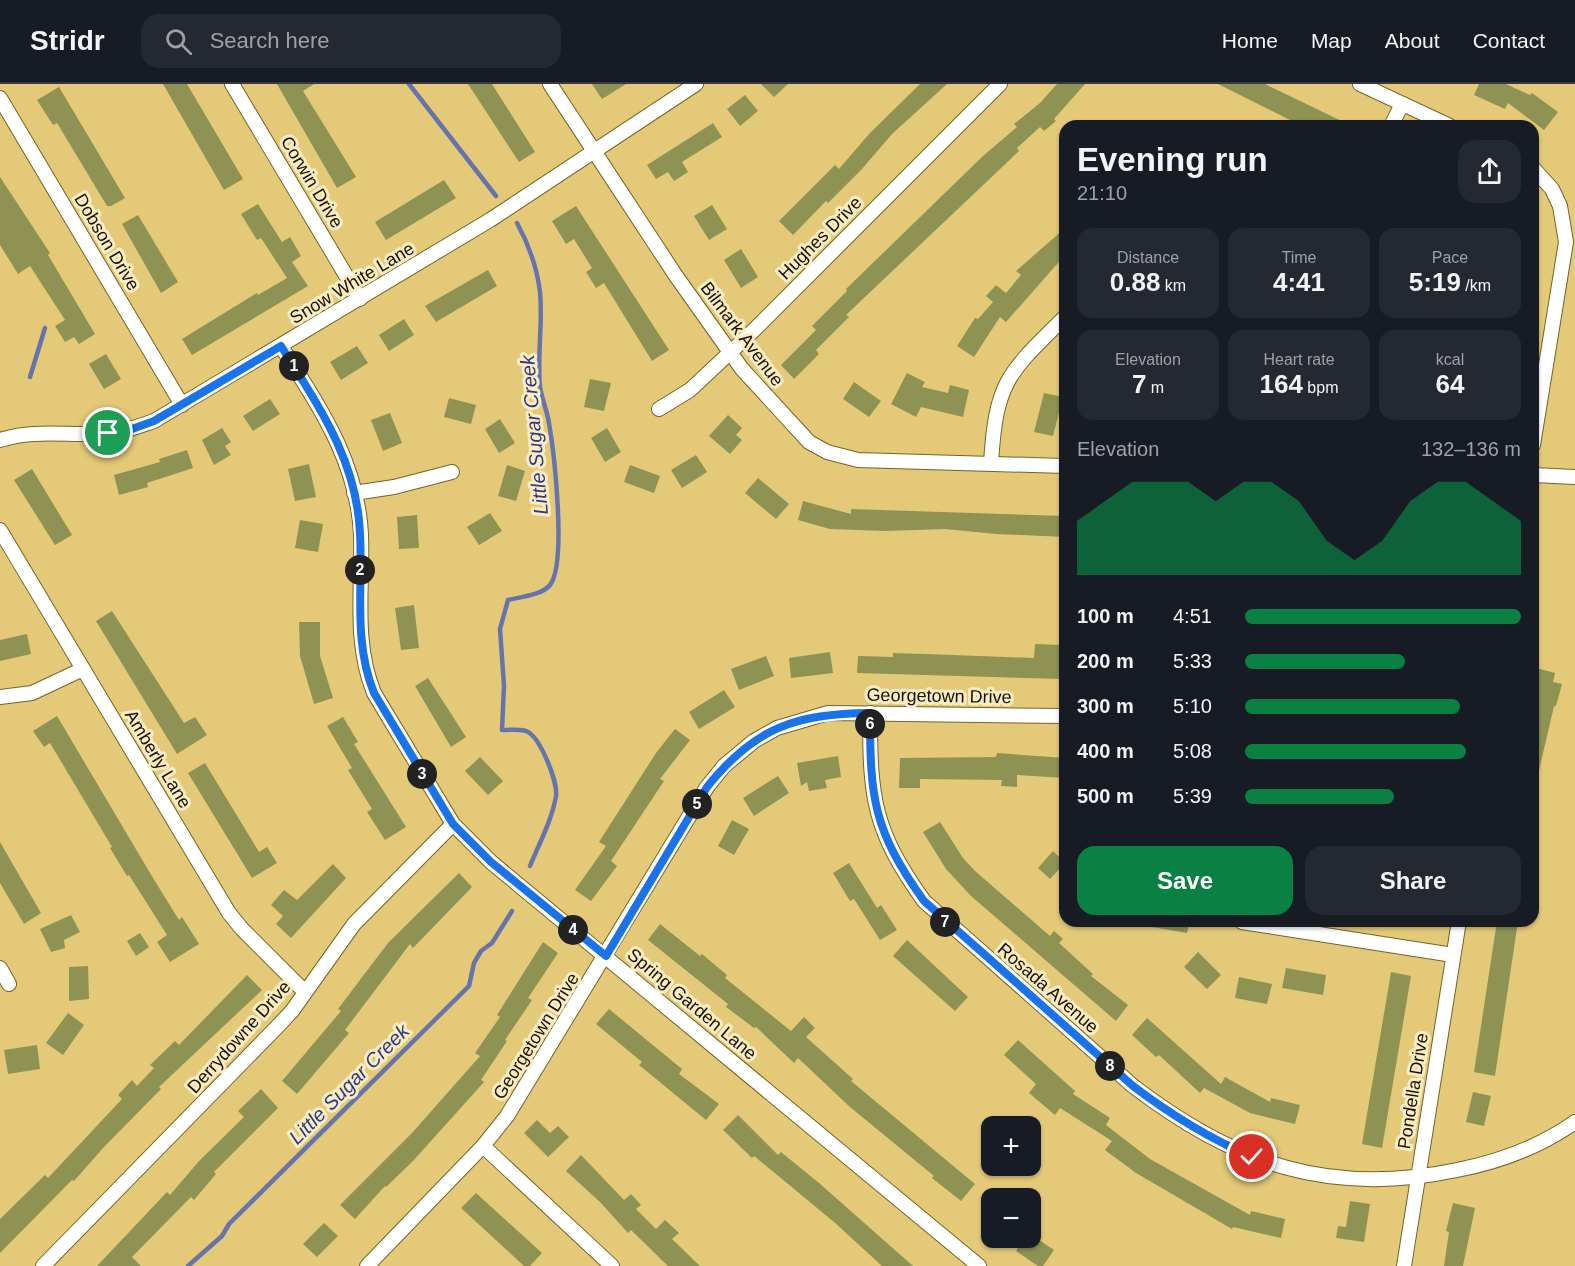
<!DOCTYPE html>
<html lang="en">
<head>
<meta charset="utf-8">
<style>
	:root { --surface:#171b24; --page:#242831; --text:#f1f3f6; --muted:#9ea1a6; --line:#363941; --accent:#0b8043 }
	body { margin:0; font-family:Helvetica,sans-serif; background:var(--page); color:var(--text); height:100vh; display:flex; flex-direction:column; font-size:22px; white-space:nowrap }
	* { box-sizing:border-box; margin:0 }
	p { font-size:20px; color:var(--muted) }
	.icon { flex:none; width:33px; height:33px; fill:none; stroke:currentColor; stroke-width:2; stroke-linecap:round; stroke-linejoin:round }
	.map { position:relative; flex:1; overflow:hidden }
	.sheet { position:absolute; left:1059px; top:36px; width:480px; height:807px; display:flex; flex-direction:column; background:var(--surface); border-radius:18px; box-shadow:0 2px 4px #0004 }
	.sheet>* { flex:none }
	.controls { position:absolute; left:981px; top:1032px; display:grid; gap:12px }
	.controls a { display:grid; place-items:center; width:60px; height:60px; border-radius:12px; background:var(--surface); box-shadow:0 2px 4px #0004; font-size:30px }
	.pin { position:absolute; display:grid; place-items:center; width:51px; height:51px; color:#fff; margin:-26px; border:3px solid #fff; border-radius:50%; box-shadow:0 2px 6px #0007 }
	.km { position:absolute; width:30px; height:30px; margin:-15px; border-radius:50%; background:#222; color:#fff; font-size:16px; line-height:30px; text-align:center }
	.round { display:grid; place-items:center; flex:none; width:63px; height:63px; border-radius:18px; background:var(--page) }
	.headline { display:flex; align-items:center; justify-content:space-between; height:102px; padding:0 18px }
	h1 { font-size:33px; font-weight:700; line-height:45px }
	.metrics { display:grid; grid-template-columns:repeat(3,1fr); gap:9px; height:102px; padding:6px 18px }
	.metrics div { display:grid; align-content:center; border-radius:15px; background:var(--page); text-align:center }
	.metrics b { font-size:26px; font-weight:700 }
	.metrics small { font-size:16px; font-weight:400 }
	.metrics p { font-size:16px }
	.chart { height:168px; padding:12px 18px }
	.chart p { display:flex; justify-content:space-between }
	.chart svg { width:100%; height:108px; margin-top:6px; fill:var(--accent); opacity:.7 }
	.primary-button { display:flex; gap:12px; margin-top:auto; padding:12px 18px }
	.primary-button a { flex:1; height:69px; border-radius:18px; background:var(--accent); color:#fff; font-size:24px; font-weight:700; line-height:69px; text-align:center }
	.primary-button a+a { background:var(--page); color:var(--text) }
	ul { padding:0 18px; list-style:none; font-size:20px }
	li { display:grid; grid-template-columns:96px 72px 1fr; align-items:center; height:45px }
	li i { height:15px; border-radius:8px; background:var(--accent) }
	header { display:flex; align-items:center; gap:36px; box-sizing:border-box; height:84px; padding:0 30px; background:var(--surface); border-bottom:2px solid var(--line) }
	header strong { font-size:28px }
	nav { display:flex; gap:33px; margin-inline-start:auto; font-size:21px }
	.search { width:420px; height:54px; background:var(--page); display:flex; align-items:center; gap:15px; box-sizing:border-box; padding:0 21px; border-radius:18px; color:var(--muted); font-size:22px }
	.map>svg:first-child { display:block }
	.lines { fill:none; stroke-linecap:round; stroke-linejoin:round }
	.stream { stroke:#6674ac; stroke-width:4.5 }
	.building { fill:#8e9353 }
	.street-casing { stroke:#766323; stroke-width:16 }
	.street { stroke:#fff; stroke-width:14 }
	.route-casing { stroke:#fff; stroke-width:12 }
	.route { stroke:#1a73e8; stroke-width:8 }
	.labels { text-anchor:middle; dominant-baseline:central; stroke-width:6; stroke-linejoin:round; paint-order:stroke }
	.street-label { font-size:18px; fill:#1a1200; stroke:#f9ecc5 }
	.water-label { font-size:20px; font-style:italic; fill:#2e397f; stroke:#f9ecc5 }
</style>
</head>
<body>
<header>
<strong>Stridr</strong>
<div class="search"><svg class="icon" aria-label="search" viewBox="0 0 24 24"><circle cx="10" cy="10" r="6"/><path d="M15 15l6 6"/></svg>Search here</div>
<nav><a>Home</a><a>Map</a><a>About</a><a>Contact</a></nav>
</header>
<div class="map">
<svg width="1575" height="1182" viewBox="0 0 1575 1182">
	<rect width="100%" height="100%" fill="#e4ca78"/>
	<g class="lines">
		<g class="stream">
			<polyline points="409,0 496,112"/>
			<path d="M517,139C529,161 537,183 540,208C543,239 537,272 540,303C542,315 547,327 549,339C554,368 567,479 550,501C542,511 520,513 508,516L500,545L504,602L502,646C509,646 519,645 526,647C540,652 558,698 556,712C552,736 539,760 530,782"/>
			<polyline points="30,293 45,244"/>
			<polyline points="188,1182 222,1152 229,1140 469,902 474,879 481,867 492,859 512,827"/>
		</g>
	</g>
	<g class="building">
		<polygon points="163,0 187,0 243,95 224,106"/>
		<polygon points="277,0 314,0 303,7 356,93 337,104"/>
		<polygon points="468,0 492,0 535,68 519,78"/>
		<polygon points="592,0 626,0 602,15"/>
		<polygon points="761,0 788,0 774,13"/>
		<polygon points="920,0 947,0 892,50 862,85 828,119 826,117 793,151 779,137 835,81 839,85 869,50"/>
		<polygon points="1057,0 1085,0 1054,35 1056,37 1044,47 1040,43 1017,64 1019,67 846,231 849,233 816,266 819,270 794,295 781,281 816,246 812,242 847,207 846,205 983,72 1017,43 1014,40 1040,19"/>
		<polygon points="1218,0 1265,0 1352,42 1302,42"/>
		<polygon points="1479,0 1506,0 1530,11 1532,9 1558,28 1544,46 1508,19 1505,25 1474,11"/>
		<polygon points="59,3 125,114 111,122 107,122 57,39 53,41 37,16"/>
		<polygon points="745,11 758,27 740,42 727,25"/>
		<polygon points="713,39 722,53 682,78 688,88 674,97 668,88 656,95 647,81"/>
		<polygon points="0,93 50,169 48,171 95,250 79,260 74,253 65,258 55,242 65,236 30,182 18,190 0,161"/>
		<polygon points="444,96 456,114 386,156 375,138"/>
		<polygon points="258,120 282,158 290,153 301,172 292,178 308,202 192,271 182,255 257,209 258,211 287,194 261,154 257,156 241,130"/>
		<polygon points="712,121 727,145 709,156 694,132"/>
		<polygon points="576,122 669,266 652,277 604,199 596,204 586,188 592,184 574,155 566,160 552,137"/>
		<polygon points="138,131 178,198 161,209 122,140"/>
		<polygon points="1065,144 1065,171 1006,238 1000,233 974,273 957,262 975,234 978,235 993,218 986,212 996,201 1006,209 1021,191 1016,187"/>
		<polygon points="741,165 758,193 741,204 724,176"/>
		<polygon points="488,186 497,202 436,238 425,222"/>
		<polygon points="404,235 414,251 389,267 379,251"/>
		<polygon points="357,262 368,279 341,296 330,278"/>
		<polygon points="106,270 121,295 104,305 89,280"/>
		<polygon points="907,289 925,298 922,303 948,309 950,301 969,306 963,333 921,323 916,333 891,320"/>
		<polygon points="590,295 611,299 604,327 584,323"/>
		<polygon points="854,298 881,317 869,333 843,315"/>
		<polygon points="1044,309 1063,313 1053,352 1034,348"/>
		<polygon points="449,314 476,321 471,340 444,333"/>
		<polygon points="270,315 280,330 253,347 243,332"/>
		<polygon points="390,329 402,359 383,367 371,336"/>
		<polygon points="728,331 742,344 736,351 742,356 730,370 709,352"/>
		<polygon points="500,335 515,359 499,369 485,345"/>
		<polygon points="222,344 231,358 225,362 231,371 214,381 202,356"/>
		<polygon points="607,344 621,368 605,378 591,354"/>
		<polygon points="187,366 193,384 147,399 148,403 119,411 114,391 160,378 159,375"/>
		<polygon points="696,371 707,388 682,404 671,386"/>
		<polygon points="309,380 316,413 295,417 288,385"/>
		<polygon points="507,381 525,387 516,417 498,412"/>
		<polygon points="630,381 660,392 654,409 624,398"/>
		<polygon points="32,385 72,451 55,461 14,396"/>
		<polygon points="758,394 789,420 776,435 745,409"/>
		<polygon points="803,417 851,430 851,425 1065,432 1065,453 996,450 945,445 885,447 830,445 798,436"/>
		<polygon points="490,429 502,447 479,461 467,443"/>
		<polygon points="417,431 419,464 399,465 397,433"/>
		<polygon points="300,436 323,440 318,468 295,464"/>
		<polygon points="414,521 419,564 401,566 395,524"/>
		<polygon points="112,527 184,639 195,633 207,651 177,670 96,537"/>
		<polygon points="299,538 320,538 320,572 333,614 314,620 300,572"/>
		<polygon points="27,550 31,570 0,577 0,556"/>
		<polygon points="1035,560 1062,561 1060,595 857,589 858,572 893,573 893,569 926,570 1034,574"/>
		<polygon points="830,568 833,589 791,594 789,574"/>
		<polygon points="766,572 774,592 739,606 731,585"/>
		<polygon points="1536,584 1555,589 1553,598 1562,600 1556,622 1554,622 1538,691 1533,690 1533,596"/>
		<polygon points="428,594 466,653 451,663 415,602"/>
		<polygon points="724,606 735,623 699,645 689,628"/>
		<polygon points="57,632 153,794 179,836 182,833 199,860 170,878 157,858 167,851 129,791 127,792 110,764 112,763 50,659 44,663 33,647"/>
		<polygon points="343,633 358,658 354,660 406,743 385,756 367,728 372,725 348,686 352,684 327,642"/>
		<polygon points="675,645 690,656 660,695 664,697 611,777 617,782 591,817 575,806 606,762 599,758 656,669"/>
		<polygon points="997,669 1065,674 1065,694 1017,691 1017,703 1001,702 1002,696 920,695 920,704 899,704 900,674 996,673"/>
		<polygon points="838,672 841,693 825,696 827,704 809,707 807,698 801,702 797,679"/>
		<polygon points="480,673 503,697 488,711 465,687"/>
		<polygon points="205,679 259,768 267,763 277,779 252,794 188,689"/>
		<polygon points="778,692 789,709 754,732 743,714"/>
		<polygon points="732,736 749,745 734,771 718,762"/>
		<polygon points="940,738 963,774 975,787 1050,852 1054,847 1063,855 1059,859 1093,890 1091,892 1128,921 1116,937 971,812 946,785 923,748"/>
		<polygon points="0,758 41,829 24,840 0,799"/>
		<polygon points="1053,767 1065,779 1050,795 1038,784"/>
		<polygon points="849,779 877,824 881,821 897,846 880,856 854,815 850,817 833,789"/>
		<polygon points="333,780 346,794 291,854 276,840 283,832 271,821 284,806 297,816"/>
		<polygon points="459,789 472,803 413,864 410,860 345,946 349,949 297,1010 282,997 341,927 338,925 388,859"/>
		<polygon points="71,831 80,848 64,856 65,864 51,868 40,845"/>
		<polygon points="1153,837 1190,837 1187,849 1152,843"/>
		<polygon points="1497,837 1518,837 1495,992 1474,988"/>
		<polygon points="660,840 700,872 702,870 727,891 725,894 791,947 804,933 815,944 806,953 853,995 851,997 975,1100 961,1117 932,1094 934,1092 850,1023 798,974 794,979 756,943 754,944 726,923 728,920 648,856"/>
		<polygon points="140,849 149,863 136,872 127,857"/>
		<polygon points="907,856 968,913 955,927 893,872"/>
		<polygon points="543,858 558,869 528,914 532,916 505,956 507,957 481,996 484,998 413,1077 386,1103 385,1102 355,1135 340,1121 412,1049 480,972 475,969 500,933 497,931"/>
		<polygon points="1198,868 1221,891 1207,905 1184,883"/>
		<polygon points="88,882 89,915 69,917 69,883"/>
		<polygon points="1286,884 1326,891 1323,911 1282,904"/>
		<polygon points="1391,888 1411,892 1382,1064 1362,1060"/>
		<polygon points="247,891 262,906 159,1003 161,1005 104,1063 74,1097 72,1096 0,1169 0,1135 45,1091 48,1094 122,1015 118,1011 132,996 137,1002 154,984 150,981 175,957 179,961"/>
		<polygon points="1239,893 1272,900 1267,920 1235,914"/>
		<polygon points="609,925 682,985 679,990 719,1020 706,1036 639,981 642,978 596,940"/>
		<polygon points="68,929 84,941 63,971 46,959"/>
		<polygon points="1147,934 1221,1000 1225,993 1270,1018 1271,1014 1300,1021 1295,1040 1250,1029 1204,1004 1200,1009 1159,971 1156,973 1132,951"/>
		<polygon points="1018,956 1075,1007 1073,1010 1110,1034 1106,1041 1150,1075 1250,1131 1251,1127 1285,1135 1281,1154 1233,1143 1232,1145 1136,1089 1105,1066 1112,1057 1060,1024 1055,1031 1029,1009 1036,1000 1004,971"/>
		<polygon points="37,961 40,985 8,990 4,966"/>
		<polygon points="261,1005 278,1024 214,1088 216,1090 194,1116 191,1113 132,1173 141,1182 97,1182 167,1108 170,1111 199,1077 244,1033 238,1027"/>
		<polygon points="1473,1008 1491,1012 1484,1042 1466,1038"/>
		<polygon points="738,1031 778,1071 781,1068 819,1099 913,1182 882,1182 834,1138 754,1072 752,1074 723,1046"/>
		<polygon points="537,1036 550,1049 558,1042 569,1053 548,1073 524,1049"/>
		<polygon points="581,1071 624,1116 631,1110 641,1121 636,1125 656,1145 665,1136 679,1149 672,1155 700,1182 668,1182 631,1146 628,1149 601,1119 566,1087"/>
		<polygon points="476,1109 542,1169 530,1182 524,1182 461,1124"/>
		<polygon points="1350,1117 1370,1120 1364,1158 1336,1154 1338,1142 1346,1143"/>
		<polygon points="1453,1119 1475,1124 1463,1182 1444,1182 1449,1148 1446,1147"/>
		<polygon points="324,1139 338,1152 317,1173 303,1160"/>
		<polygon points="1030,1150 1054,1166 1043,1182 1038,1182 1016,1167 1025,1154 1030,1154"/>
	</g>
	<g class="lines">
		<defs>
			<g id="street">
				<polyline points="232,0 360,215"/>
				<polyline points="550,0 676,192 742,285 809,358 827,368 858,376 1065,382"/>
				<polyline points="1360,0 1450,42"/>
				<polyline points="0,14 182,321"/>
				<polyline points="1391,42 1402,20"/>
				<polyline points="1533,84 1552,105 1560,122 1566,158 1533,361"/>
				<path d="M281,262C319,323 357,376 361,450C363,505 353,557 374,609L453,740L491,778L979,1182"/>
				<polyline points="659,325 690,306 753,247 1000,0"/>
				<path d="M0,356C36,344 72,353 109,349C125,348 139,342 154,337L490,136L696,0"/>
				<path d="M991,379C996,297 1008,289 1065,233"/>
				<polyline points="1533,391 1575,393"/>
				<polyline points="354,409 394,403 452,388"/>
				<polyline points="0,446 229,829 242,845 305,908"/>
				<polyline points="0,613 32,609 83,585"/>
				<path d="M870,629C870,714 873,746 924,817L1133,1002C1235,1080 1329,1113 1457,1086C1498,1078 1541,1062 1575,1038"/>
				<polyline points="1242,838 1453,871"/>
				<polyline points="0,884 9,900"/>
				<polyline points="483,1062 612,1182"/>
				<polyline points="43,1182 275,945 292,927 354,840 453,740"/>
				<polyline points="367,1182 483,1062 507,1032 707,703 724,682 754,657 777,644 828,629 1065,632"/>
				<polyline points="1404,1182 1459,837"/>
			</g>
		</defs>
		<use href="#street" class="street-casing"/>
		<use href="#street" class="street"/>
	</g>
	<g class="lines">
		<defs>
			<path id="route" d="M108,349L132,345L154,337L281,262C319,323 357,376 360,450C363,505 353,557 374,609L453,740L491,778L606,872L707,703C755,643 796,630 870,629C870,714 873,746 924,817L1133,1002C1171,1031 1209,1054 1252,1073"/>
		</defs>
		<use href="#route" class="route-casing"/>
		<use href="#route" class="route"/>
	</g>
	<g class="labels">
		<g class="street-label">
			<text transform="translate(312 98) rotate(59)">Corwin Drive</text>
			<text transform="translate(820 154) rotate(-45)">Hughes Drive</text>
			<text transform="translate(107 158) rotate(59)">Dobson Drive</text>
			<text transform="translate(352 199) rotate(-31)">Snow White Lane</text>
			<text transform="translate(742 250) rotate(53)">Bilmark Avenue</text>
			<text transform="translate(939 612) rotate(1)">Georgetown Drive</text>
			<text transform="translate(158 675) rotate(59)">Amberly Lane</text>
			<text transform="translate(1048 904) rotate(41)">Rosada Avenue</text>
			<text transform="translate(692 920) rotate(40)">Spring Garden Lane</text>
			<text transform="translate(536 952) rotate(-58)">Georgetown Drive</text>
			<text transform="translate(239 953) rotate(-48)">Derrydowne Drive</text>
			<text transform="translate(1413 1007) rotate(-81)">Pondella Drive</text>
		</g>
		<g class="water-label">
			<text transform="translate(534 351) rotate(-95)">Little Sugar Creek</text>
			<text transform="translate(349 1000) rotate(-45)">Little Sugar Creek</text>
		</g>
	</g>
</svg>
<div class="controls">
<a>+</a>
<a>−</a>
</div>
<div class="pin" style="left:108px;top:349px;background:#1e9e55"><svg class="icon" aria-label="arrive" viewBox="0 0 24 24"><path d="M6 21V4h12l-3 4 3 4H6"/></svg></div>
<div class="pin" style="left:1252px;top:1073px;background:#d93025"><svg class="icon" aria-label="check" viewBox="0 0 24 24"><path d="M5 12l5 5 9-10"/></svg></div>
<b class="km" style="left:294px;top:282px">1</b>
<b class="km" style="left:360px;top:486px">2</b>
<b class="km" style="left:422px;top:690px">3</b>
<b class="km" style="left:573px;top:846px">4</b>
<b class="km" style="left:697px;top:720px">5</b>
<b class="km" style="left:870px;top:640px">6</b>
<b class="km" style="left:945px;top:838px">7</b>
<b class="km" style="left:1110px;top:982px">8</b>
<section class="sheet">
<div class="headline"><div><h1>Evening run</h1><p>21:10</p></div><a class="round"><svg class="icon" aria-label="share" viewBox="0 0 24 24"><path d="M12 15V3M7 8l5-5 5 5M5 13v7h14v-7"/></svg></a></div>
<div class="metrics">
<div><p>Distance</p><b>0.88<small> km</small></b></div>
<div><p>Time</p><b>4:41</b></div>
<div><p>Pace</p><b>5:19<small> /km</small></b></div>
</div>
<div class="metrics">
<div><p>Elevation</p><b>7<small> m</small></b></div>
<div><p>Heart rate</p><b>164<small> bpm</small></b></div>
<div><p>kcal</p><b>64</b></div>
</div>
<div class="chart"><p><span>Elevation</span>132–136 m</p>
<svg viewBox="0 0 160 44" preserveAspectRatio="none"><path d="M0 44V22L10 14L20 6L30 6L40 6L50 14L60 6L70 6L80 14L90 30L100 38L110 30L120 14L130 6L140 6L150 14L160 22V44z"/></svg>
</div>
<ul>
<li><b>100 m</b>4:51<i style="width:100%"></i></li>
<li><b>200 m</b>5:33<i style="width:58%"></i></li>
<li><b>300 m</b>5:10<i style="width:78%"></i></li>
<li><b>400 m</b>5:08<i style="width:80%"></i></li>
<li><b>500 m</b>5:39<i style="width:54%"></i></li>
</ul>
<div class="primary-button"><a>Save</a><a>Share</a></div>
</section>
</div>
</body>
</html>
